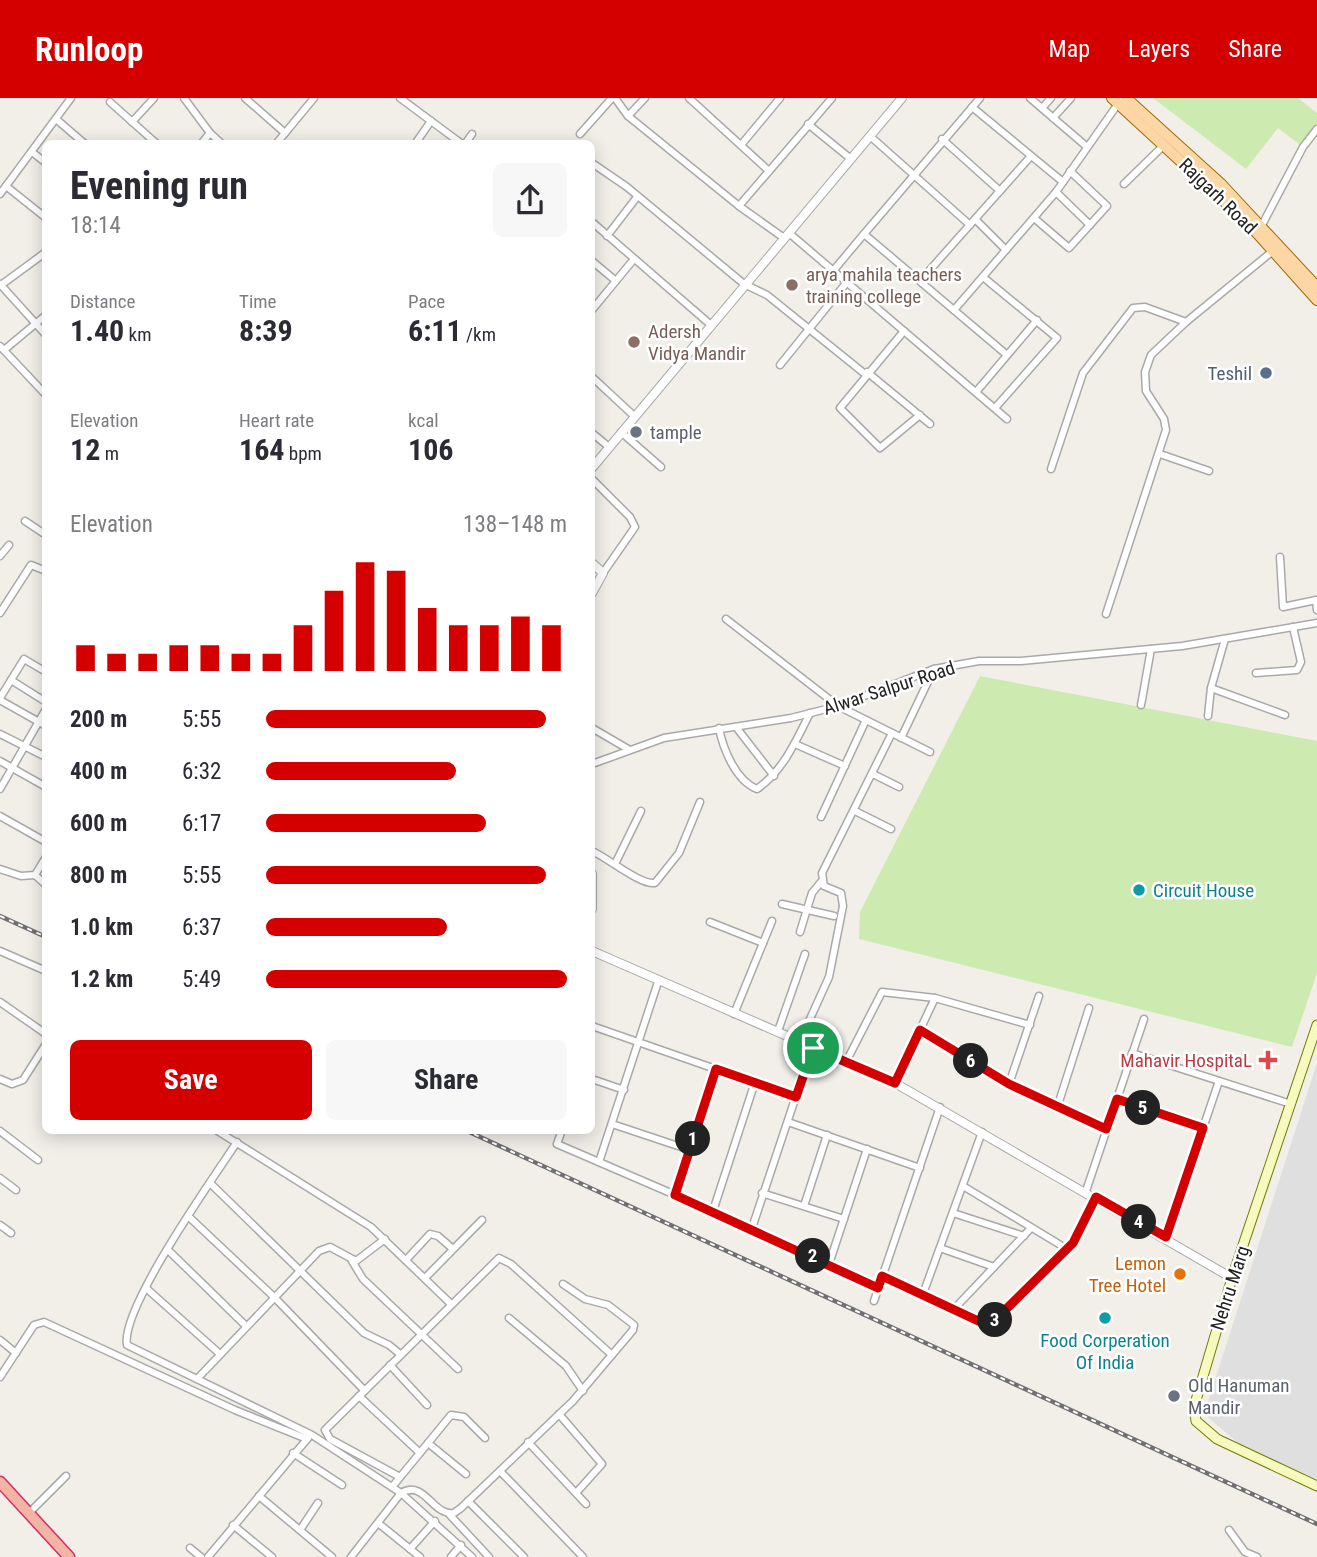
<!DOCTYPE html>
<html lang="en">
<head>
<meta charset="utf-8">
<style>
	:root { --surface:#fff; --page:#f7f7f7; --text:#2b2b33; --muted:#7c7c81; --accent:#d40000 }
	body { margin:0; font-family:"Roboto Condensed",sans-serif; background:var(--page); color:var(--text); height:100vh; display:flex; flex-direction:column; font-size:26px; white-space:nowrap }
	* { box-sizing:border-box; margin:0 }
	p { font-size:23px; color:var(--muted) }
	.icon { flex:none; width:38px; height:38px; fill:none; stroke:currentColor; stroke-width:2; stroke-linecap:round; stroke-linejoin:round }
	.map { position:relative; flex:1; overflow:hidden }
	.sheet { position:absolute; left:42px; top:42px; width:553px; height:994px; display:flex; flex-direction:column; background:var(--surface); border-radius:10px; box-shadow:0 4px 18px #0003 }
	.sheet>* { flex:none }
	.pin { position:absolute; display:grid; place-items:center; width:60px; height:60px; color:#fff; margin:-30px; border:4px solid #fff; border-radius:50%; box-shadow:0 2px 7px #0007 }
	.km { position:absolute; width:35px; height:35px; margin:-18px; border-radius:50%; background:#222; color:#fff; font-size:19px; line-height:35px; text-align:center }
	.round { display:grid; place-items:center; flex:none; width:74px; height:74px; border-radius:10px; background:var(--page) }
	.overview { display:flex; align-items:center; justify-content:space-between; height:119px; padding:0 28px }
	h1 { font-size:38px; font-weight:700; line-height:52px }
	.metrics { display:grid; grid-template-columns:repeat(3,1fr); gap:10px; height:119px; padding:7px 28px }
	.metrics div { display:grid; align-content:center }
	.metrics b { font-size:30px; font-weight:700 }
	.metrics small { font-size:19px; font-weight:400 }
	.metrics p { font-size:19px }
	.chart { height:196px; padding:14px 28px }
	.chart p { display:flex; justify-content:space-between }
	.chart svg { width:100%; height:126px; margin-top:7px; stroke:var(--accent); stroke-width:6 }
	.primary-button { display:flex; gap:14px; margin-top:auto; padding:14px 28px }
	.primary-button a { flex:1; height:80px; border-radius:10px; background:var(--accent); color:#fff; font-size:28px; font-weight:700; line-height:80px; text-align:center }
	.primary-button a+a { background:var(--page); color:var(--text) }
	ul { padding:0 28px; list-style:none; font-size:23px }
	li { display:grid; grid-template-columns:112px 84px 1fr; align-items:center; height:52px }
	li i { height:18px; border-radius:9px; background:var(--accent) }
	header { display:flex; align-items:center; gap:42px; box-sizing:border-box; height:98px; padding:0 35px; background:var(--accent); color:#fff }
	header strong { font-size:33px }
	nav { display:flex; gap:38px; margin-inline-start:auto; font-size:24px }
	.map>svg:first-child { display:block }
	.residential { fill:#e0dfdf }
	.grass { fill:#cdebb0 }
	.lines { fill:none; stroke-linecap:round; stroke-linejoin:round }
	.minor-casing { stroke:#a9a9a9; stroke-width:9 }
	.tertiary-casing { stroke:#a9a9a9; stroke-width:10 }
	.secondary-casing { stroke:#707d05; stroke-width:11 }
	.primary-casing { stroke:#a06b00; stroke-width:12 }
	.trunk-casing { stroke:#dc2a67; stroke-width:13 }
	.minor { stroke:#fff; stroke-width:6 }
	.tertiary { stroke:#fff; stroke-width:8 }
	.secondary { stroke:#f7fabf; stroke-width:9 }
	.primary { stroke:#fcd6a4; stroke-width:10 }
	.trunk { stroke:#f2b4a3; stroke-width:10 }
	.rail-casing { stroke:#707070; stroke-width:4.5 }
	.rail { stroke:#fff; stroke-width:2; stroke-dasharray:5; stroke-linecap:butt }
	.route-casing { stroke:#fff; stroke-width:14 }
	.route { stroke:#d40000; stroke-width:9 }
	.education-dot { fill:#8d6e63; stroke:#fff; stroke-width:2.5 }
	.service-dot { fill:#5c6f8a; stroke:#fff; stroke-width:2.5 }
	.worship-dot { fill:#6b7280; stroke:#fff; stroke-width:2.5 }
	.culture-dot { fill:#0f9aa8; stroke:#fff; stroke-width:2.5 }
	.health-dot { fill:#e0444e; stroke:#fff; stroke-width:2.5 }
	.food-dot { fill:#e8710a; stroke:#fff; stroke-width:2.5 }
	.labels { text-anchor:middle; dominant-baseline:central; stroke-width:5; stroke-linejoin:round; paint-order:stroke }
	.street-label { font-size:19px; fill:#222; stroke:#fff }
	.education-label { font-size:19px; fill:#785e54; stroke:#fff; text-anchor:start }
	.service-label { font-size:19px; fill:#4e5e75; stroke:#fff; text-anchor:end }
	.worship-label { font-size:19px; fill:#5b616d; stroke:#fff; text-anchor:start }
	.culture-label { font-size:19px; fill:#0d838f; stroke:#fff; text-anchor:start }
	.health-label { font-size:19px; fill:#be3a42; stroke:#fff; text-anchor:end }
	.food-label { font-size:19px; fill:#c56008; stroke:#fff; text-anchor:end }
</style>
</head>
<body>
<header>
<strong>Runloop</strong>
<nav><a>Map</a><a>Layers</a><a>Share</a></nav>
</header>
<div class="map">
<svg width="1317" height="1459" viewBox="0 0 1317 1459">
	<rect width="100%" height="100%" fill="#f2efe9"/>
	<polygon class="residential" points="1317,965 1317,1385 1252,1357 1204,1316"/>
	<g class="grass">
		<polygon points="1153,0 1298,0 1317,15 1317,31 1303,49 1278,30 1246,71"/>
		<polygon points="980,578 1317,643 1317,875 1292,949 859,841 860,814"/>
	</g>
	<g class="lines">
		<defs>
			<g id="minor">
				<polyline points="184,0 210,35 222,46"/>
				<polyline points="245,0 285,35"/>
				<polyline points="400,0 462,46"/>
				<polyline points="615,0 628,18 739,108 784,140"/>
				<polyline points="689,0 769,73"/>
				<polyline points="1030,0 1086,48"/>
				<polyline points="110,4 157,46"/>
				<polyline points="972,9 1063,84"/>
				<polyline points="1042,10 1051,0"/>
				<polyline points="628,18 645,0"/>
				<polyline points="1053,20 1071,0"/>
				<polyline points="56,21 85,46"/>
				<polyline points="132,24 154,0"/>
				<polyline points="808,26 851,61"/>
				<polyline points="580,36 612,0"/>
				<polyline points="870,38 970,127"/>
				<polyline points="942,41 1000,93"/>
				<polyline points="201,46 210,35"/>
				<polyline points="276,46 314,0"/>
				<polyline points="415,46 431,23"/>
				<polyline points="465,46 472,36"/>
				<polyline points="741,47 780,0"/>
				<polyline points="32,54 46,65"/>
				<polyline points="592,65 627,89 744,186 767,197 865,276"/>
				<polyline points="1124,86 1164,47"/>
				<polyline points="6,88 46,120"/>
				<polyline points="1056,94 1090,127"/>
				<polyline points="0,96 71,0"/>
				<polyline points="739,108 832,0"/>
				<polyline points="1034,120 1069,150 1107,108 1070,73"/>
				<polyline points="976,122 1006,152"/>
				<polyline points="592,124 711,227"/>
				<polyline points="1262,127 1303,49 1317,31"/>
				<polyline points="789,135 1007,321"/>
				<polyline points="864,136 980,0"/>
				<polyline points="607,138 637,99"/>
				<polyline points="592,163 616,183"/>
				<polyline points="833,173 864,136 1007,257"/>
				<polyline points="983,179 1057,240 995,310"/>
				<polyline points="920,183 1031,58"/>
				<polyline points="0,186 46,237"/>
				<polyline points="1,187 46,154"/>
				<polyline points="592,212 634,161"/>
				<polyline points="954,212 1056,94 1120,3"/>
				<polyline points="904,233 840,310 880,350 920,317"/>
				<polyline points="0,248 46,297"/>
				<polyline points="4,252 46,217"/>
				<polyline points="780,267 847,184"/>
				<polyline points="867,274 930,326"/>
				<polyline points="592,279 633,317"/>
				<polyline points="976,294 1037,222"/>
				<polyline points="621,334 661,369"/>
				<polyline points="592,335 609,349"/>
				<polyline points="1160,356 1209,373"/>
				<polyline points="1051,371 1083,275 1133,210 1145,209 1186,224"/>
				<polyline points="592,381 630,419 635,429 603,475"/>
				<polyline points="25,423 46,437"/>
				<polyline points="0,458 9,447"/>
				<polyline points="1280,459 1283,509 1316,502 1317,512"/>
				<polyline points="0,515 31,467 46,473"/>
				<polyline points="1106,516 1166,332 1164,321 1146,293 1145,274 1151,257 1186,224 1274,152"/>
				<polyline points="726,521 838,608 930,654"/>
				<polyline points="1256,575 1297,572 1301,564 1293,529"/>
				<polyline points="11,582 46,604"/>
				<polyline points="1211,590 1285,617"/>
				<polyline points="0,600 24,561 46,574"/>
				<polyline points="0,602 46,628"/>
				<polyline points="1141,607 1151,551"/>
				<polyline points="1208,618 1211,590 1225,541"/>
				<polyline points="736,629 774,678"/>
				<polyline points="592,630 628,651"/>
				<path d="M719,630C723,651 736,683 757,691C783,673 796,643 810,615"/>
				<polyline points="0,636 46,659"/>
				<polyline points="901,640 934,571"/>
				<polyline points="795,646 845,668"/>
				<polyline points="0,663 46,689"/>
				<polyline points="592,666 664,640 791,620 838,608 934,571 979,563 1021,563 1182,548 1317,525"/>
				<polyline points="873,676 899,689"/>
				<polyline points="0,691 46,611"/>
				<polyline points="855,713 891,731"/>
				<polyline points="0,718 46,744"/>
				<polyline points="821,719 866,622"/>
				<path d="M592,753C608,760 640,787 655,785L679,755L700,704"/>
				<polyline points="616,764 641,713"/>
				<polyline points="0,771 21,778 35,777 46,759"/>
				<polyline points="35,777 46,787"/>
				<polyline points="782,806 834,818"/>
				<polyline points="710,824 763,845"/>
				<polyline points="800,834 812,795 821,784"/>
				<polyline points="0,853 46,873"/>
				<polyline points="0,904 46,936"/>
				<polyline points="734,916 772,823"/>
				<polyline points="592,928 796,999"/>
				<polyline points="920,932 1048,1007 1106,1031"/>
				<polyline points="778,933 805,856"/>
				<polyline points="800,943 829,879 843,808 841,795 824,788 822,775 892,635"/>
				<polyline points="1132,955 1291,1006"/>
				<polyline points="846,964 882,894 935,900 1030,927"/>
				<polyline points="0,981 12,986 23,982 46,946"/>
				<polyline points="592,981 624,992"/>
				<polyline points="895,985 935,900"/>
				<polyline points="1009,986 1039,898"/>
				<polyline points="1117,1001 1204,1030"/>
				<polyline points="1057,1010 1089,910"/>
				<polyline points="788,1024 920,1070"/>
				<polyline points="612,1026 690,1052"/>
				<polyline points="216,1032 371,1129 451,1206"/>
				<polyline points="562,1032 557,1046 752,1130 878,1190"/>
				<polyline points="0,1033 38,1062"/>
				<path d="M237,1044C214,1079 120,1211 127,1247L312,1337L401,1395L472,1459"/>
				<polyline points="599,1064 658,884"/>
				<polyline points="0,1080 16,1092"/>
				<polyline points="210,1085 364,1235 389,1247 400,1256"/>
				<polyline points="963,1088 1067,1151"/>
				<polyline points="1086,1093 1144,921"/>
				<polyline points="762,1095 844,1121"/>
				<polyline points="675,1097 716,971"/>
				<polyline points="804,1108 827,1037"/>
				<polyline points="713,1113 755,984"/>
				<polyline points="953,1115 1024,1138"/>
				<polyline points="188,1118 274,1199 364,1292"/>
				<polyline points="0,1127 11,1135"/>
				<polyline points="752,1130 812,950"/>
				<polyline points="1166,1139 1219,983"/>
				<polyline points="940,1150 994,1169"/>
				<polyline points="168,1152 246,1228"/>
				<polyline points="406,1162 430,1136 438,1138 453,1151"/>
				<polyline points="352,1163 363,1181 458,1271"/>
				<polyline points="829,1166 867,1051"/>
				<polyline points="882,1178 989,1228 1073,1145 1096,1099"/>
				<polyline points="425,1180 482,1122"/>
				<polyline points="146,1190 220,1256"/>
				<polyline points="923,1196 982,1034"/>
				<polyline points="874,1203 940,1009"/>
				<polyline points="954,1211 1031,1130"/>
				<polyline points="509,1220 566,1268 583,1293"/>
				<polyline points="0,1242 16,1255"/>
				<polyline points="390,1267 427,1307"/>
				<polyline points="0,1279 34,1227 44,1224 235,1312 307,1341"/>
				<polyline points="197,1281 319,1153 330,1149 356,1163 385,1141"/>
				<polyline points="359,1298 420,1355"/>
				<polyline points="559,1316 602,1366 576,1395"/>
				<polyline points="528,1344 586,1406"/>
				<polyline points="428,1345 466,1376"/>
				<polyline points="293,1355 342,1387"/>
				<polyline points="500,1373 583,1459"/>
				<polyline points="400,1379 330,1341 325,1332 499,1160 511,1166 612,1257"/>
				<polyline points="392,1389 451,1317 464,1319 485,1340"/>
				<polyline points="259,1398 332,1459"/>
				<polyline points="468,1403 524,1459"/>
				<polyline points="28,1416 66,1378"/>
				<polyline points="449,1416 489,1459"/>
				<polyline points="378,1425 420,1459"/>
				<polyline points="233,1427 272,1459"/>
				<polyline points="300,1432 318,1405"/>
				<polyline points="1229,1432 1245,1454 1257,1459"/>
				<polyline points="190,1450 201,1459"/>
				<polyline points="410,1451 435,1423"/>
				<polyline points="208,1459 308,1340"/>
				<path d="M351,1459L401,1395C425,1381 432,1418 454,1415L461,1410L573,1303L633,1232L634,1227L608,1207L585,1201L563,1186"/>
				<polyline points="451,1459 461,1447"/>
			</g>
			<g id="tertiary">
				<polyline points="592,370 902,0"/>
				<polyline points="592,465 603,475 592,495"/>
				<polyline points="592,776 592,811"/>
				<polyline points="592,853 895,985 1232,1180"/>
			</g>
			<polyline id="secondary" points="1317,927 1232,1180 1194,1309 1196,1323 1217,1341 1317,1388"/>
			<g id="primary">
				<polyline points="1112,0 1248,125 1317,202"/>
				<polyline points="1126,0 1221,86 1317,189"/>
			</g>
			<polyline id="trunk" points="0,1384 69,1459"/>
		</defs>
		<use href="#minor" class="minor-casing"/>
		<use href="#tertiary" class="tertiary-casing"/>
		<use href="#secondary" class="secondary-casing"/>
		<use href="#primary" class="primary-casing"/>
		<use href="#trunk" class="trunk-casing"/>
		<use href="#minor" class="minor"/>
		<use href="#tertiary" class="tertiary"/>
		<use href="#secondary" class="secondary"/>
		<use href="#primary" class="primary"/>
		<use href="#trunk" class="trunk"/>
		<defs>
			<g id="rail">
				<polyline points="0,818 46,839"/>
				<polyline points="465,1032 1317,1426"/>
			</g>
		</defs>
		<use href="#rail" class="rail-casing"/>
		<use href="#rail" class="rail"/>
	</g>
	<g class="lines">
		<defs>
			<polygon id="route" points="920,932 1009,986 1106,1031 1117,1001 1203,1030 1166,1139 1096,1099 1073,1145 989,1228 882,1178 878,1190 675,1097 716,971 796,999 813,950 895,985"/>
		</defs>
		<use href="#route" class="route-casing"/>
		<use href="#route" class="route"/>
	</g>
	<g class="education-dot">
		<circle cx="792" cy="187" r="7"/>
		<circle cx="634" cy="244" r="7"/>
	</g>
	<circle class="service-dot" cx="1266" cy="275" r="7"/>
	<g class="worship-dot">
		<circle cx="636" cy="334" r="7"/>
		<circle cx="1174" cy="1298" r="7"/>
	</g>
	<g class="culture-dot">
		<circle cx="1139" cy="792" r="7"/>
		<circle cx="1105" cy="1220" r="7"/>
	</g>
	<path class="health-dot" d="M1264.5 951.5h7v7h7v7h-7v7h-7v-7h-7v-7h7z"/>
	<circle class="food-dot" cx="1180" cy="1176" r="7"/>
	<g class="labels">
		<g class="street-label">
			<text transform="translate(1218 98) rotate(44)">Rajgarh Road</text>
			<text transform="translate(889 590) rotate(-18)">Alwar Salpur Road</text>
			<text transform="translate(1230 1190) rotate(-72)">Nehru Marg</text>
		</g>
		<g class="education-label">
			<text x="806" y="176">arya mahila teachers<tspan x="806" dy="22">training college</tspan></text>
			<text x="648" y="233">Adersh<tspan x="648" dy="22">Vidya Mandir</tspan></text>
		</g>
		<g class="service-label">
			<text x="1252" y="275">Teshil</text>
		</g>
		<g class="worship-label">
			<text x="650" y="334">tample</text>
			<text x="1188" y="1287">Old Hanuman<tspan x="1188" dy="22">Mandir</tspan></text>
		</g>
		<g class="culture-label">
			<text x="1153" y="792">Circuit House</text>
			<text x="1105" y="1242" text-anchor="middle">Food Corperation<tspan x="1105" dy="22">Of India</tspan></text>
		</g>
		<g class="health-label">
			<text x="1252" y="962">Mahavir HospitaL</text>
		</g>
		<g class="food-label">
			<text x="1166" y="1165">Lemon<tspan x="1166" dy="22">Tree Hotel</tspan></text>
		</g>
	</g>
</svg>
<div class="pin" style="left:813px;top:950px;background:#1e9e55"><svg class="icon" aria-label="arrive" viewBox="0 0 24 24"><path d="M6 21V4h12l-3 4 3 4H6"/></svg></div>
<b class="km" style="left:693px;top:1041px">1</b>
<b class="km" style="left:813px;top:1158px">2</b>
<b class="km" style="left:995px;top:1222px">3</b>
<b class="km" style="left:1139px;top:1124px">4</b>
<b class="km" style="left:1143px;top:1010px">5</b>
<b class="km" style="left:971px;top:963px">6</b>
<section class="sheet">
<div class="overview"><div><h1>Evening run</h1><p>18:14</p></div><a class="round"><svg class="icon" aria-label="share" viewBox="0 0 24 24"><path d="M12 15V3M7 8l5-5 5 5M5 13v7h14v-7"/></svg></a></div>
<div class="metrics">
<div><p>Distance</p><b>1.40<small> km</small></b></div>
<div><p>Time</p><b>8:39</b></div>
<div><p>Pace</p><b>6:11<small> /km</small></b></div>
</div>
<div class="metrics">
<div><p>Elevation</p><b>12<small> m</small></b></div>
<div><p>Heart rate</p><b>164<small> bpm</small></b></div>
<div><p>kcal</p><b>106</b></div>
</div>
<div class="chart"><p><span>Elevation</span>138–148 m</p>
<svg viewBox="0 0 160 44" preserveAspectRatio="none"><path d="M5 44V35M15 44V38M25 44V38M35 44V35M45 44V35M55 44V38M65 44V38M75 44V28M85 44V16M95 44V6M105 44V9M115 44V22M125 44V28M135 44V28M145 44V25M155 44V28"/></svg>
</div>
<ul>
<li><b>200 m</b>5:55<i style="width:93%"></i></li>
<li><b>400 m</b>6:32<i style="width:63%"></i></li>
<li><b>600 m</b>6:17<i style="width:73%"></i></li>
<li><b>800 m</b>5:55<i style="width:93%"></i></li>
<li><b>1.0 km</b>6:37<i style="width:60%"></i></li>
<li><b>1.2 km</b>5:49<i style="width:100%"></i></li>
</ul>
<div class="primary-button"><a>Save</a><a>Share</a></div>
</section>
</div>
</body>
</html>
